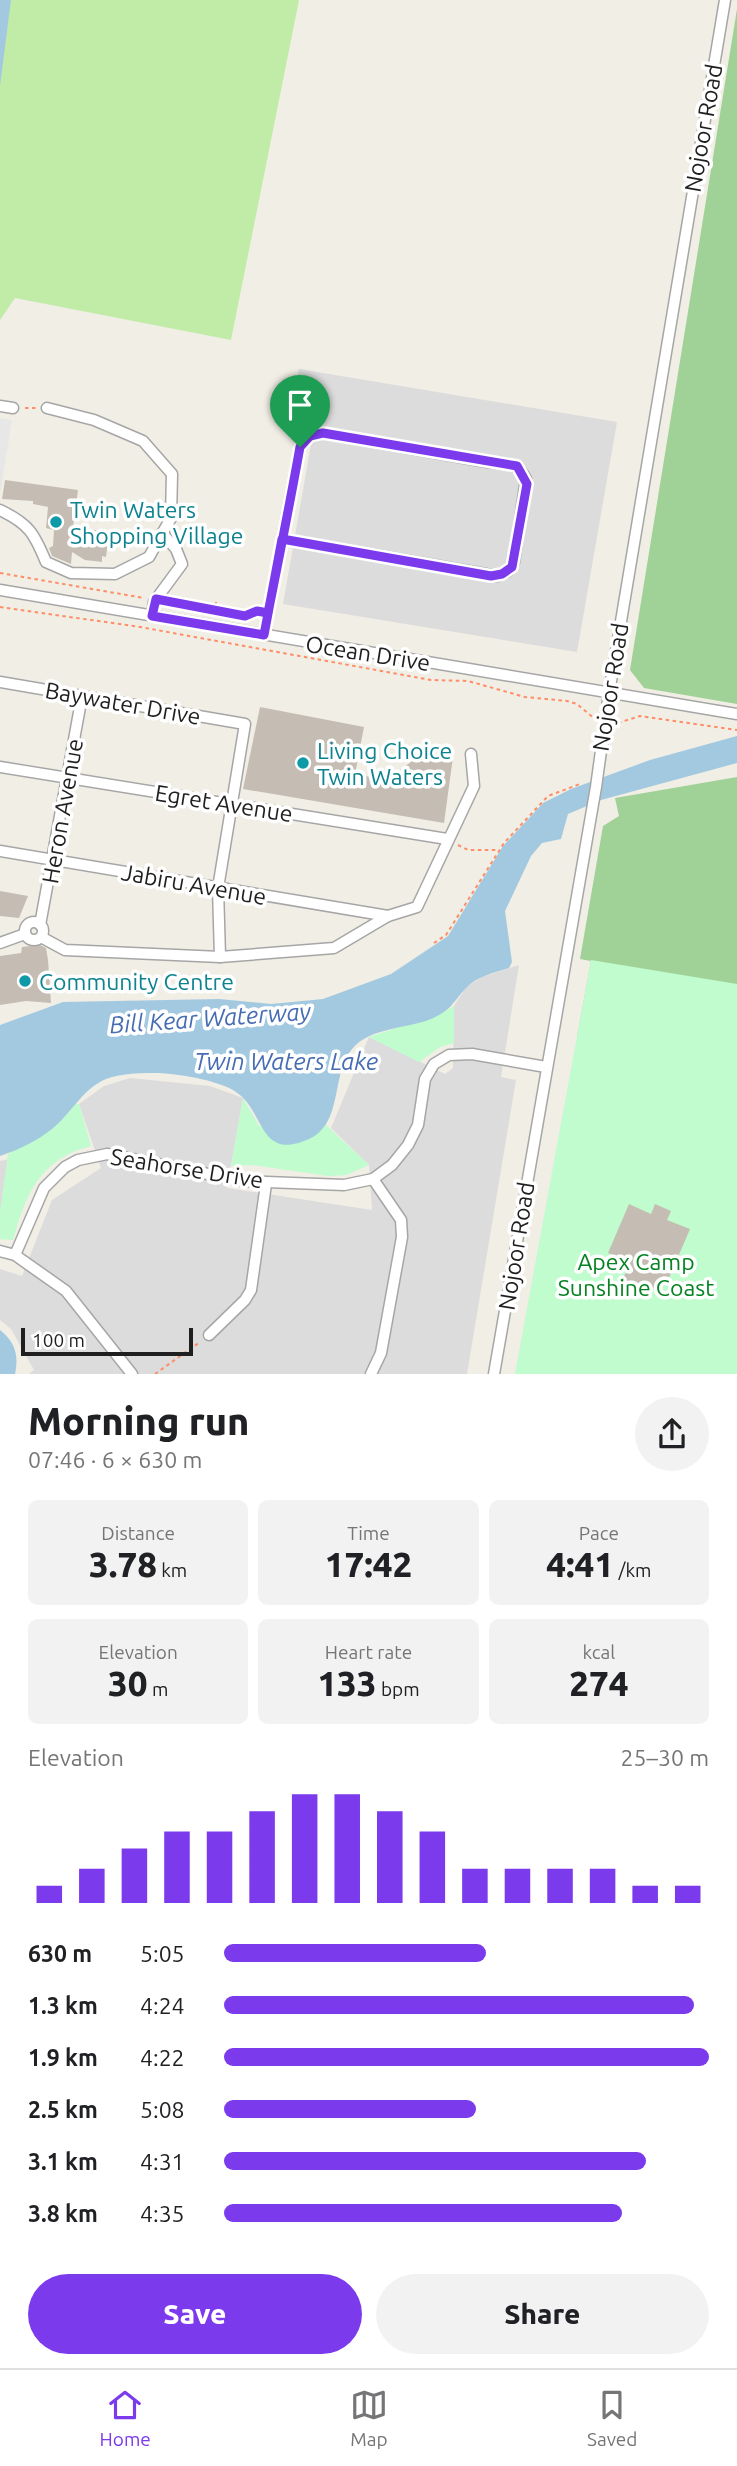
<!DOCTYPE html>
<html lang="en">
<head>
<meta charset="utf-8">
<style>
	:root { --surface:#fff; --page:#f2f2f2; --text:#202124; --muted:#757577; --line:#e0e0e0; --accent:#7c3aed }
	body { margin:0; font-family:Ubuntu,sans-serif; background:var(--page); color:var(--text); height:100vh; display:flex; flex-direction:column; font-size:26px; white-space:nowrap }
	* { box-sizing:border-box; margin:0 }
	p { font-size:23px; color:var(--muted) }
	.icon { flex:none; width:38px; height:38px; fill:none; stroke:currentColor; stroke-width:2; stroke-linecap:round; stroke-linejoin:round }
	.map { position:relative; height:1374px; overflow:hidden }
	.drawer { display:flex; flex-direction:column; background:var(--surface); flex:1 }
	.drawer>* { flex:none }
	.scale { position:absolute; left:21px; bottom:18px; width:172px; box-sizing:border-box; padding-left:7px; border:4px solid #1f1f1f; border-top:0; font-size:19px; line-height:24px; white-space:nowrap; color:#1f1f1f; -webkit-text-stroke:5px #fff; paint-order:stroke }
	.pin { position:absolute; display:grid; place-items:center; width:60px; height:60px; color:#fff; margin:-72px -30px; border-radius:50% 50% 50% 0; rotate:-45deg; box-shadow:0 0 7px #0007 }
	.pin .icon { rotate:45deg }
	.round { display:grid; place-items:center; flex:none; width:74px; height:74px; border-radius:37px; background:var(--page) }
	.head { display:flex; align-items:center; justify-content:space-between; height:119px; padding:0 28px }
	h1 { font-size:38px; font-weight:800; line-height:52px }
	.metrics { display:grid; grid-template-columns:repeat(3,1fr); gap:10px; height:119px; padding:7px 28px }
	.metrics div { display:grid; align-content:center; border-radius:10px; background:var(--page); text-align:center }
	.metrics b { font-size:35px; font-weight:800 }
	.metrics small { font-size:19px; font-weight:400 }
	.metrics p { font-size:19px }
	.chart { height:196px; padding:14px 28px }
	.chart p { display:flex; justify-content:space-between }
	.chart svg { width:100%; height:126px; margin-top:7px; stroke:var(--accent); stroke-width:6 }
	.button { display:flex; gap:14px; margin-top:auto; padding:14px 28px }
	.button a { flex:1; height:80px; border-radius:42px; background:var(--accent); color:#fff; font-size:28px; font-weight:800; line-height:80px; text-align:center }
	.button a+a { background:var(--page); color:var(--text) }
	ul { padding:0 28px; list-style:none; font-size:23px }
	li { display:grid; grid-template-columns:112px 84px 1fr; align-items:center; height:52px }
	li i { height:18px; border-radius:9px; background:var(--accent) }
	.dock { display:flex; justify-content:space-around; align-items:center; height:98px; border-top:2px solid var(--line); background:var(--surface); font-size:19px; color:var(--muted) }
	.dock a { display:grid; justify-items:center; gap:4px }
	.dock .active { color:var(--accent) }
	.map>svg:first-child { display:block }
	.residential { fill:#dddcdc }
	.grass { fill:#c0eca8 }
	.forest { fill:#a0d197 }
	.park { fill:#c0fccd }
	.parking { fill:#e7e7e7 }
	.water { fill:#a3c9e0 }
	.building { fill:#c5bdb4 }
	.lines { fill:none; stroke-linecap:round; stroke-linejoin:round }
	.minor-casing { stroke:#a6a6a6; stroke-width:13 }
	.path { stroke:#ff8d67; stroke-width:2; stroke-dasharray:3.5 3.5; stroke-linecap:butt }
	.minor { stroke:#fff; stroke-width:10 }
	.route-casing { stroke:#fff; stroke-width:14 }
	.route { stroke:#7c3aed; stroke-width:9 }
	.culture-dot { fill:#0f9aa8; stroke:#fff; stroke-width:2.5 }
	.labels { text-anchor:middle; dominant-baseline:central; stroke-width:7; stroke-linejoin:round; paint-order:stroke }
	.street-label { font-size:23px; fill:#1f1f1f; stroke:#fff }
	.culture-label { font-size:23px; fill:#0d838f; stroke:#fff; text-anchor:start }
	.park-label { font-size:23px; fill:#078323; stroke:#fff }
	.water-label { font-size:24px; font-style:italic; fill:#466db3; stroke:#fff }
</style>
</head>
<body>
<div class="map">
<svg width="737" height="1374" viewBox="0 0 737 1374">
	<rect width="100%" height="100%" fill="#f0eee5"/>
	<g class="residential">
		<polygon points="299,369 617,422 577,652 283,604 314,427 289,422"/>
		<polygon points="519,965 501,1077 516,1080 467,1374 29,1374 34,1370 11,1329 0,1320 0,1269 22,1276 52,1200 101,1168 79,1104 104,1086 130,1078 210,1086 243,1098 227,1188 372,1210 369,1165 331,1128 369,1037 445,1074 453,1068 454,1006 466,987 482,977"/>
		<polygon points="9,1159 0,1212 0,1161"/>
	</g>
	<polygon class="grass" points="0,0 299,0 231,340 15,298 0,320"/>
	<g class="forest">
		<polygon points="737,9 737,704 644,688 630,670"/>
		<polygon points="737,777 737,1031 577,1037 591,961 580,959 603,826 619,816 615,798"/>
	</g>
	<g class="park">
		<polygon points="591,960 737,984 737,1374 515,1374"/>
		<polygon points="454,1006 454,1043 440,1047 419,1062 369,1037 444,1012"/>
		<polygon points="243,1098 259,1126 314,1136 326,1125 369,1165 346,1175 328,1176 253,1165 231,1166"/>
		<path d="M75,1104H79L91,1146C40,1159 26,1193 13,1240L0,1239V1212L8,1154L52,1129Z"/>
	</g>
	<polygon class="parking" points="0,418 12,420 0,494"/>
	<g class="water">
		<polygon points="0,0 11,0 0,86"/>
		<path d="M737,736V763L601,800L568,814L561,839L542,843L531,856L505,911L512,962L509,968C494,973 477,976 466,988C451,1004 453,1009 431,1019C407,1029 370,1027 352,1049C331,1074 343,1122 311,1138C261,1162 265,1116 240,1095C225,1081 180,1074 159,1073C142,1073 122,1073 106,1079C82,1089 71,1114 52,1129C37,1141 18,1150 0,1156V1025L63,1002L219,999L271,1004L323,999L391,974L448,936L503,846L543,803L571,789L650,760Z"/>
		<path d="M0,1330C15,1342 19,1355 15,1374H0Z"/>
	</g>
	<g class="building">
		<polygon points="5,480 78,490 73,527 109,532 106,557 102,556 102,562 85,560 72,552 71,564 52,556 49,548 53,546 54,530 46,528 48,507 33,504 33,501 2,499"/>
		<polygon points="260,707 364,727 355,774 387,780 424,752 453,757 444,823 243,789"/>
		<polygon points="0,891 28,896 19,918 0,916"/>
		<polygon points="40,945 46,948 48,960 51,1003 26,1001 0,1005 0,956 21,953 22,947"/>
		<polygon points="629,1204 651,1214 655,1204 671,1211 667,1220 690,1229 669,1278 663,1276 657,1290 641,1283 639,1287 622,1280 627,1270 617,1266 620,1258 608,1253"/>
	</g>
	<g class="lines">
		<defs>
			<g id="minor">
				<polyline points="0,406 13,408"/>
				<path d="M0,510C29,524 34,533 46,562L71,573L115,574L149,557L171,518L172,474L143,441L94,420L47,408"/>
				<polyline points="0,590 737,714"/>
				<polyline points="152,616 154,602 182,564 176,549 162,533"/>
				<path d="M264,635L300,447L310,436L323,433L487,462C504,464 517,461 526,479L514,562L508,571L497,576L282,539"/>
				<polyline points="0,682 245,724 218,888 220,957"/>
				<polyline points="0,767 447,839"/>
				<polyline points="0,851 388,916"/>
				<circle cx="34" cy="931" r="9"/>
				<polyline points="40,925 82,696"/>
				<polyline points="41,937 65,950 220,957 334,948 388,916 417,907 474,786 471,754"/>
				<polyline points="0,943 25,934"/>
				<polyline points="0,1251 15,1255 66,1291 132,1374"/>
				<polyline points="15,1255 44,1188 65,1167 78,1160 107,1154 243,1181 344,1185 373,1179 392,1165 408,1145 418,1125 425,1079 434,1064 449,1055 472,1054 546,1067"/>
				<polyline points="209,1335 245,1300 251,1290 266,1184"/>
				<polyline points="371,1374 381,1353 402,1237 401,1220 373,1179"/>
				<polyline points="494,1374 596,787 609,693 725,0"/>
			</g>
		</defs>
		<use href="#minor" class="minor-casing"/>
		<g class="path">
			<polyline points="25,408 36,408"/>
			<polyline points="0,573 144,598"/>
			<path d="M170,601C187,607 242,622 256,611"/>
			<polyline points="0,607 140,627 431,680 468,681 525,697 567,701 577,704 595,719"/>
			<polyline points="215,611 216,602"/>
			<polyline points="618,723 640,716 737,730"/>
			<polyline points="458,845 468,850 496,850"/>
			<polyline points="434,943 446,935 504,843 548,796 580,784"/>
			<polyline points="155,1374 200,1342"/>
		</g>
		<use href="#minor" class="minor"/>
	</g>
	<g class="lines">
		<defs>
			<path id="route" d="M300,447C290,503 279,558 268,613L257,611L245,616L156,599L152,616L264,635L282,539L491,576L502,574L512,567L527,484L517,466L323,433L310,436L300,447"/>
		</defs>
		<use href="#route" class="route-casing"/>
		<use href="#route" class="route"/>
	</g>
	<g class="culture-dot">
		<circle cx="56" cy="522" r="7"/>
		<circle cx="303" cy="763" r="7"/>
		<circle cx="25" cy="981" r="7"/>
	</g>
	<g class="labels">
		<g class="street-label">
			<text transform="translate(703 128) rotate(-80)">Nojoor Road</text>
			<text transform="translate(368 653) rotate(9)">Ocean Drive</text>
			<text transform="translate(610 687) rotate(-81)">Nojoor Road</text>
			<text transform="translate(123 703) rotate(10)">Baywater Drive</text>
			<text transform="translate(224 803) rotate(9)">Egret Avenue</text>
			<text transform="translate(62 811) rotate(-80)">Heron Avenue</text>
			<text transform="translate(194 884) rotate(10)">Jabiru Avenue</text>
			<text transform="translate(187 1168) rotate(9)">Seahorse Drive</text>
			<text transform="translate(516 1246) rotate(-81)">Nojoor Road</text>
		</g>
		<g class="culture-label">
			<text x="70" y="509">Twin Waters<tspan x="70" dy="26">Shopping Village</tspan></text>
			<text x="317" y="750">Living Choice<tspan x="317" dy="26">Twin Waters</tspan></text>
			<text x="39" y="981">Community Centre</text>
		</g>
		<g class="park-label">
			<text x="636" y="1261">Apex Camp<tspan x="636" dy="26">Sunshine Coast</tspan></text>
		</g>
		<g class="water-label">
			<text transform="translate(210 1018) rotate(-4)">Bill Kear Waterway</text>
			<text x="286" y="1061">Twin Waters Lake</text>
		</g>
	</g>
</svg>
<div class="scale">100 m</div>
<div class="pin" style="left:300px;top:447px;background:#1e9e55"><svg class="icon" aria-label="arrive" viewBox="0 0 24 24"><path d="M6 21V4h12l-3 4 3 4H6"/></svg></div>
</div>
<section class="drawer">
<div class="head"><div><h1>Morning run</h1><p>07:46 · 6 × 630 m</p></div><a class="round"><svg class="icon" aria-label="share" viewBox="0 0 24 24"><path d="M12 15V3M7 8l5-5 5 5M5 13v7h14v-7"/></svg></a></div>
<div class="metrics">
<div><p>Distance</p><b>3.78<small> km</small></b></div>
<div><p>Time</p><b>17:42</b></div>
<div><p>Pace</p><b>4:41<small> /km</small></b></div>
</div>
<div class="metrics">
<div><p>Elevation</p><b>30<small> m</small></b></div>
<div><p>Heart rate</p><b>133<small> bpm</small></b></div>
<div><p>kcal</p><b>274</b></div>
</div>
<div class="chart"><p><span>Elevation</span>25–30 m</p>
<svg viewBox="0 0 160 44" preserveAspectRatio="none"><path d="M5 44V38M15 44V32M25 44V25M35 44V19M45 44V19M55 44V12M65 44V6M75 44V6M85 44V12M95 44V19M105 44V32M115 44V32M125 44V32M135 44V32M145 44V38M155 44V38"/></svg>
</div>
<ul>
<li><b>630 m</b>5:05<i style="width:54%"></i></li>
<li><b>1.3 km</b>4:24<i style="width:97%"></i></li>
<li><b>1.9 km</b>4:22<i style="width:100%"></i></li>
<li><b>2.5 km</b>5:08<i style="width:52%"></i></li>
<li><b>3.1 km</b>4:31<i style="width:87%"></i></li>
<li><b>3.8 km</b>4:35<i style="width:82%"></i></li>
</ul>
<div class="button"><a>Save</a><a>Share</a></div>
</section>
<nav class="dock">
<a class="active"><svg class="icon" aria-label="home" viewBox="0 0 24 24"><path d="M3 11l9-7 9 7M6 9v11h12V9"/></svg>Home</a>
<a><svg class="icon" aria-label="map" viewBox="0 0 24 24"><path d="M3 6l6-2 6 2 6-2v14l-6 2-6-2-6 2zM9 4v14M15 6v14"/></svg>Map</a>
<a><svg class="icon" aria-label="saved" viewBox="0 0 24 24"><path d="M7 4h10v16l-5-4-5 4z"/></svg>Saved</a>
</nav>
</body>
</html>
